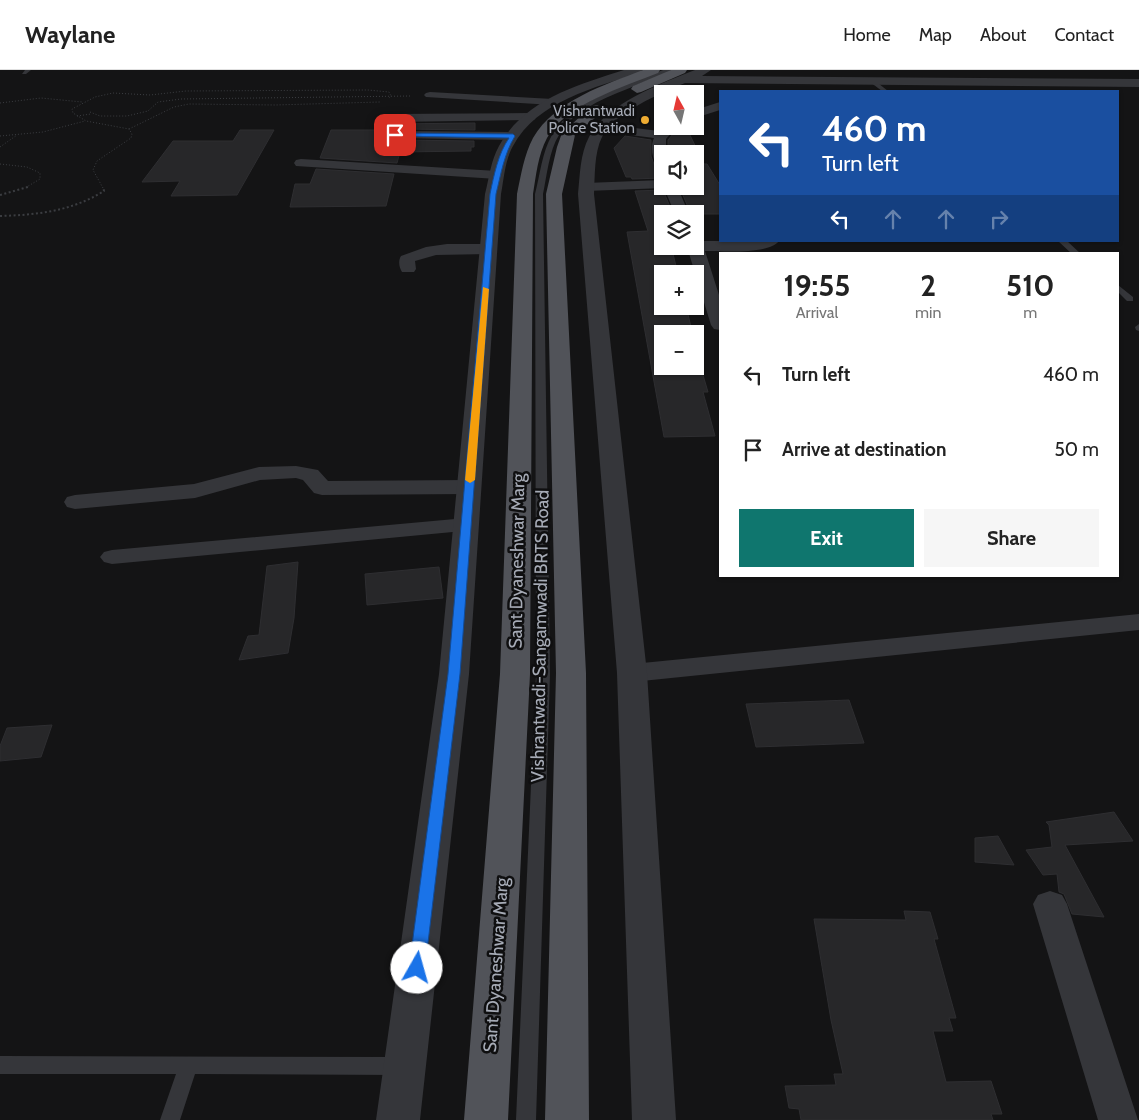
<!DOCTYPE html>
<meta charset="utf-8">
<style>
body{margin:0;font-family:Cabin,sans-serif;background:#f6f6f6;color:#222;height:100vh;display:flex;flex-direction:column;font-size:19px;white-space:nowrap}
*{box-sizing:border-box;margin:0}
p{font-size:16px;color:#767676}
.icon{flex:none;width:28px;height:28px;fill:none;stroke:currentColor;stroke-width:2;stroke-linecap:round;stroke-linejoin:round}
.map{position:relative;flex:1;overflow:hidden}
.side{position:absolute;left:719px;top:182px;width:400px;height:325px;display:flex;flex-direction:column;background:#fff;border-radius:0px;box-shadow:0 1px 4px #0004}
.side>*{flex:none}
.hud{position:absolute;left:719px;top:20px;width:400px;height:152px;border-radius:0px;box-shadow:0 1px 4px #0004;background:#1a4fa0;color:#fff;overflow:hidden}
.needle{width:32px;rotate:352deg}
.controls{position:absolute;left:654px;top:15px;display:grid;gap:10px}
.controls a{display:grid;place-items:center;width:50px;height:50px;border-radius:0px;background:#fff;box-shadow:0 1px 4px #0004;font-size:25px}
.pin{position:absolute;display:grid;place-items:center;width:42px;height:42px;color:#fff;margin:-21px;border-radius:10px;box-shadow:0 2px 8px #0006}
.me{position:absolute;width:55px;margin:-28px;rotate:7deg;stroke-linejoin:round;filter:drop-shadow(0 0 4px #0008)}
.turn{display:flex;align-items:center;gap:18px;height:105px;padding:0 20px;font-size:22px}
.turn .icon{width:65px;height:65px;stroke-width:2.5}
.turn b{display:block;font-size:35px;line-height:42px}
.lanes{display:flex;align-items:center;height:48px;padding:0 20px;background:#0003;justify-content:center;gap:25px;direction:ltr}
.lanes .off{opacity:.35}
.eta{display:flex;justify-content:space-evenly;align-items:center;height:85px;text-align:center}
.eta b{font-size:30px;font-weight:700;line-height:35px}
.cta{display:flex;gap:10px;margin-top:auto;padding:10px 20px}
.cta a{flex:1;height:58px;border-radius:0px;background:#0f766e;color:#fff;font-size:20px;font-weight:700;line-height:58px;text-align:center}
.cta a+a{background:#f6f6f6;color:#222}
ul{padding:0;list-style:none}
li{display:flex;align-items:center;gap:15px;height:75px;padding:0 20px}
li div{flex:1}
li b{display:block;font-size:19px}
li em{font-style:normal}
header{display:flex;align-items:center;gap:30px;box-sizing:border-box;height:70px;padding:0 25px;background:#fff;border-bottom:1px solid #e0e0e0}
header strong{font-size:24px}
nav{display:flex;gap:28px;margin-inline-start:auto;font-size:18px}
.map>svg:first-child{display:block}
.building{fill:#272729;stroke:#2e2e31}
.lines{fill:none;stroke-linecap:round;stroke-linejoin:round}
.path-far1{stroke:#3b3d41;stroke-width:1;stroke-dasharray:1 2;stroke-linecap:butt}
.path{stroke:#3b3d41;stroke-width:2;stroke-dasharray:2 2.5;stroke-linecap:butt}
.service{fill:#35363a;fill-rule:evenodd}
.minor{fill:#35363a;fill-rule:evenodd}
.tertiary{fill:#35363a;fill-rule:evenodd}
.primary{fill:#515359;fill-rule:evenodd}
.route{fill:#1a73e8;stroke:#114b97}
.slow{fill:#f59e0b}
.poi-dot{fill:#efac32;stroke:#0f0f10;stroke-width:2}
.labels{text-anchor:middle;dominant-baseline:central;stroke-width:5;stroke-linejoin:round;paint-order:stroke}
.far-poi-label{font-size:15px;fill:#a6abb6;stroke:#0f0f10;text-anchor:end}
.street-label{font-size:18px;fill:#a6abb6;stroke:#0f0f10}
</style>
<header>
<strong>Waylane</strong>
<nav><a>Home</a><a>Map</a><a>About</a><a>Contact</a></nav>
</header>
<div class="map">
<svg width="1139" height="1050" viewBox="0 0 1139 1050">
<rect width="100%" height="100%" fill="#141415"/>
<path class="building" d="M 385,50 L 392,54 L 475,53 L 475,60 L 403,59 L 399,60 L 395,64 L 399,70 L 474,71 L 474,77 L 471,77 L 471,81 L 400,82 L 397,93 L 320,88 L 331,60 L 381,60 Z
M 678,58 L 687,59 L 704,94 L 707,94 L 720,115 L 720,144 L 691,144 L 679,116 L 695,116 L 695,84 L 668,84 L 668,70 Z
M 240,60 L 274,60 L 237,125 L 171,126 L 180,111 L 142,112 L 173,71 L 233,71 Z
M 625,66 L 651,70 L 651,86 L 655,97 L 662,99 L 662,108 L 632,109 L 631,107 L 626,107 L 614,78 Z
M 316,99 L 394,104 L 386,136 L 290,137 L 295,114 L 310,114 Z
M 663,120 L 673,144 L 662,144 L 662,176 L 671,176 L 678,204 L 662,204 L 662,236 L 686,236 L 691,257 L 689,257 L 691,264 L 662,264 L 662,296 L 695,296 L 695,278 L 708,322 L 703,322 L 715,366 L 664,367 L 627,162 L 648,161 L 635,121 Z
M 298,492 L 294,548 L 288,583 L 239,590 L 248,566 L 259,565 L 267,496 Z
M 439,497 L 443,528 L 367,535 L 365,504 Z
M 849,630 L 864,673 L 756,677 L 746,634 Z
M 52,655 L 41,687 L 0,691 L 0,676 L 7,658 Z
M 1114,742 L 1133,771 L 1065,775 L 1104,847 L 1072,844 L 1064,824 L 1059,822 L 1057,804 L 1043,805 L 1026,780 L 1052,777 L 1049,755 L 1046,752 Z
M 998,766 L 1014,795 L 975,792 L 975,768 Z
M 904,841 L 930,842 L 938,869 L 934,869 L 956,948 L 949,948 L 953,961 L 933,961 L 946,1012 L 991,1011 L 1002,1044 L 991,1044 L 993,1050 L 801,1050 L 799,1039 L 789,1038 L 785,1016 L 836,1015 L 834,1004 L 843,1004 L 831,950 L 814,849 L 906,850 Z"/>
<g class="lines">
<path class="path-far1" d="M 0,33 L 41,28 L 82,32
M 90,42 L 100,46 L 127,46 L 148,41 L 158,32 L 181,29 L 410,26
M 77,46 L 91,44
M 129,59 L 174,37 L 189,34 L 275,35 L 380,32
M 0,66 L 43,62 L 85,51
M 0,77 L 17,65
M 0,94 L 27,97 L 40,103 L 40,109 L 25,118
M 103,118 L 93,100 L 97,91 L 131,68 L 132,64 L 129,59 L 86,51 L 73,43 L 72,39 L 95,27 L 113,23 L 150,25 L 186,21 L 368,20 L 389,22 L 391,26 L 388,29"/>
<path class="path" d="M 0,125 L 28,117
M 0,146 C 37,145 72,141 104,121 L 103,117"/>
<path class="service" d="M 25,0 L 31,0 L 26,4 L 22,4 Z
M 663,0 L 671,0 C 660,7 644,11 632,17 C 607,27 573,40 559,65 C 549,81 547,105 543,124 L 550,604 L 536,1050 L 516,1050 L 536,604 L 535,124 C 540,105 542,82 552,65 C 570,32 630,13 663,0 Z
M 870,10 L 874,10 L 888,21 L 882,21 L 870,12 Z
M 1058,171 L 1067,171 L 1081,184 L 1072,184 Z
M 1118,215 L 1133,227 L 1133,231 L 1127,231 L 1118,222 Z
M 1139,254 L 1139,261 L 1136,260 L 1135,257 Z
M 0,986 L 400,987 L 407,990 L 409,996 L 407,1002 L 400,1005 L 195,1004 L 180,1050 L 160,1050 L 176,1004 L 0,1004 Z"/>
<path class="minor" d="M 430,22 L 553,29 L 559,32 L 553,35 L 426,27 L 424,25 L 426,23 Z
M 720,32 L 720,40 L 695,48 L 695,40 Z
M 530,43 L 536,47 L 534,50 L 392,52 L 386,48 L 392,44 Z
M 603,54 L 659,61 L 664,56 L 677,56 L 666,69 L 666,84 L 662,84 L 662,97 L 657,96 C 652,87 650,77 654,68 L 599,61 L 597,58 Z
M 403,61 L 513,62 L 519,66 L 513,70 L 399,68 L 397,65 L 399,62 Z
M 301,89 L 497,101 L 504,105 L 497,109 L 296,96 L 294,93 L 296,90 Z
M 662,110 L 662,116 L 677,116 L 689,144 L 675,144 L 664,118 L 586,121 L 579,117 L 586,113 Z
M 695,171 L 779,171 C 768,185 722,181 705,181 L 720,228 L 720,260 L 714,259 L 711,255 L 687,177 L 695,176 Z
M 447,174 L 489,174 L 495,176 L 497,179 L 495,182 L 489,184 L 436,185 L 415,191 L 416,199 L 414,202 L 402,202 C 399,197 398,191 401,186 L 426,177 Z
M 296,396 L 318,400 L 328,411 L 469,410 L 477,412 L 480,417 L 477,422 L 469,424 L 322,425 L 314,423 L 303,410 L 296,408 L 260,410 L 195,428 L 75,439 L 67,437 L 64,432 L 67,427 L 75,425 L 194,414 L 259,397 Z
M 466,448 L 474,450 L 478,455 L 474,460 L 112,494 L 104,492 L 100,487 L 104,482 L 112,480 Z
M 1139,544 L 1139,560 L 632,612 L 622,609 L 618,603 L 622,597 L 632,594 Z
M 1050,821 L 1062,825 L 1067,834 L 1138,1050 L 1098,1050 L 1033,834 L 1038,825 Z"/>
<path class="tertiary" d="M 624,0 L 642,0 L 640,3 C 596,17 537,31 513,76 C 505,90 504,108 501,124 L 469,604 L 420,1050 L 376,1050 L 439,604 L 485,124 C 489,108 491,90 499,76 C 524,30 577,15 624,0 Z
M 695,0 L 711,0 L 702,6 L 1139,9 L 1139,17 L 685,13 C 661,23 615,42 602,67 C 594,83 595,106 594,124 L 647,603 L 676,1050 L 632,1050 L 617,603 L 578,124 C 580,105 580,84 589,67 C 605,34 662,13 695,0 Z"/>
<path class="primary" d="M 643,0 L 660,0 L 658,3 C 625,16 565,35 547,68 C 538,85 536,105 533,124 L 530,604 L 508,1050 L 464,1050 L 500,604 L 517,124 C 521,105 524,85 533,68 C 555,30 605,15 643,0 Z
M 671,0 L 687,0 L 685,3 L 641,22 L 637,23 L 631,19 L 633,16 Z
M 597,35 L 604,39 L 602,42 L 575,65 L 562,124 L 586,603 L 589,1050 L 545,1050 L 556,603 L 546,124 L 557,77 L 562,63 L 592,36 Z"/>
</g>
<path class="route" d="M 395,63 L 513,64 L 515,66 C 504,84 501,104 496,124 L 460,604 L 425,898 L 423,903 L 417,905 L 411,903 L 409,898 L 448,604 L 490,124 C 494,105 498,84 509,68 L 393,66 Z"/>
<path class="slow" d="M 483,217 L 489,219 L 475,410 L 470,413 L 465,410 Z"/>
<circle class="poi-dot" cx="645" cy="50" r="5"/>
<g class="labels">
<g class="far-poi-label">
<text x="635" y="41">Vishrantwadi<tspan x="635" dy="17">Police Station</tspan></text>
</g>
<g class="street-label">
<text transform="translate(517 491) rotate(-89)">Sant Dyaneshwar Marg</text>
<text transform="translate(540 566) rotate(-89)">Vishrantwadi-Sangamwadi BRTS Road</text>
<text transform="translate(496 895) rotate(-86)">Sant Dyaneshwar Marg</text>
</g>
</g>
</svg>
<div class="controls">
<a><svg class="needle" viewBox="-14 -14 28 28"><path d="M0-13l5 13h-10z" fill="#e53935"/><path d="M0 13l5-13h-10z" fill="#767676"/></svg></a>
<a><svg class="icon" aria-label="sound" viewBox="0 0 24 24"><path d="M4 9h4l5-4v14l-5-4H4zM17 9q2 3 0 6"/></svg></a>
<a><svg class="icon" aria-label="layers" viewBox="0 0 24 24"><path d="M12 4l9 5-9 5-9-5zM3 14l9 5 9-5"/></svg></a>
<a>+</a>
<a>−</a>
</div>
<div class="pin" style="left:395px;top:65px;background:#d93025"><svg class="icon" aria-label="arrive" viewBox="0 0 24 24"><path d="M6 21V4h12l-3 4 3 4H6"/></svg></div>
<svg class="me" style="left:417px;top:898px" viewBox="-20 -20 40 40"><circle r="19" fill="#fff"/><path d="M0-13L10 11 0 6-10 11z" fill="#1a73e8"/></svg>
<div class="hud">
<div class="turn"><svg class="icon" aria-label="left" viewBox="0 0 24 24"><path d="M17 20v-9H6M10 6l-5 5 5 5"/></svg><div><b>460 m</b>Turn left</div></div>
<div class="lanes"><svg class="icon" aria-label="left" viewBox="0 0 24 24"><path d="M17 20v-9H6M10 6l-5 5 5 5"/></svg><svg class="icon off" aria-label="ahead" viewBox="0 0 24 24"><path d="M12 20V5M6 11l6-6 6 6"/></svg><svg class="icon off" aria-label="ahead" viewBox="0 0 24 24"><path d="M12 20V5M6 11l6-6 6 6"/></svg><svg class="icon off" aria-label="right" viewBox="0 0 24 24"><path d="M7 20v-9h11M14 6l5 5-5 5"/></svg></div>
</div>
<section class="side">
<div class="eta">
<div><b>19:55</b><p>Arrival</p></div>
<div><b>2</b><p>min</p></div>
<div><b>510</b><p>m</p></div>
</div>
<ul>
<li><svg class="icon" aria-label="left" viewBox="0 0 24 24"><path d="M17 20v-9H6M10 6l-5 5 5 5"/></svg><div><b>Turn left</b></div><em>460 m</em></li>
<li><svg class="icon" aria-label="arrive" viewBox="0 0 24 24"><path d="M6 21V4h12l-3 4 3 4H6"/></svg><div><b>Arrive at destination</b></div><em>50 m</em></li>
</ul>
<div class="cta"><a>Exit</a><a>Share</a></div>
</section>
</div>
